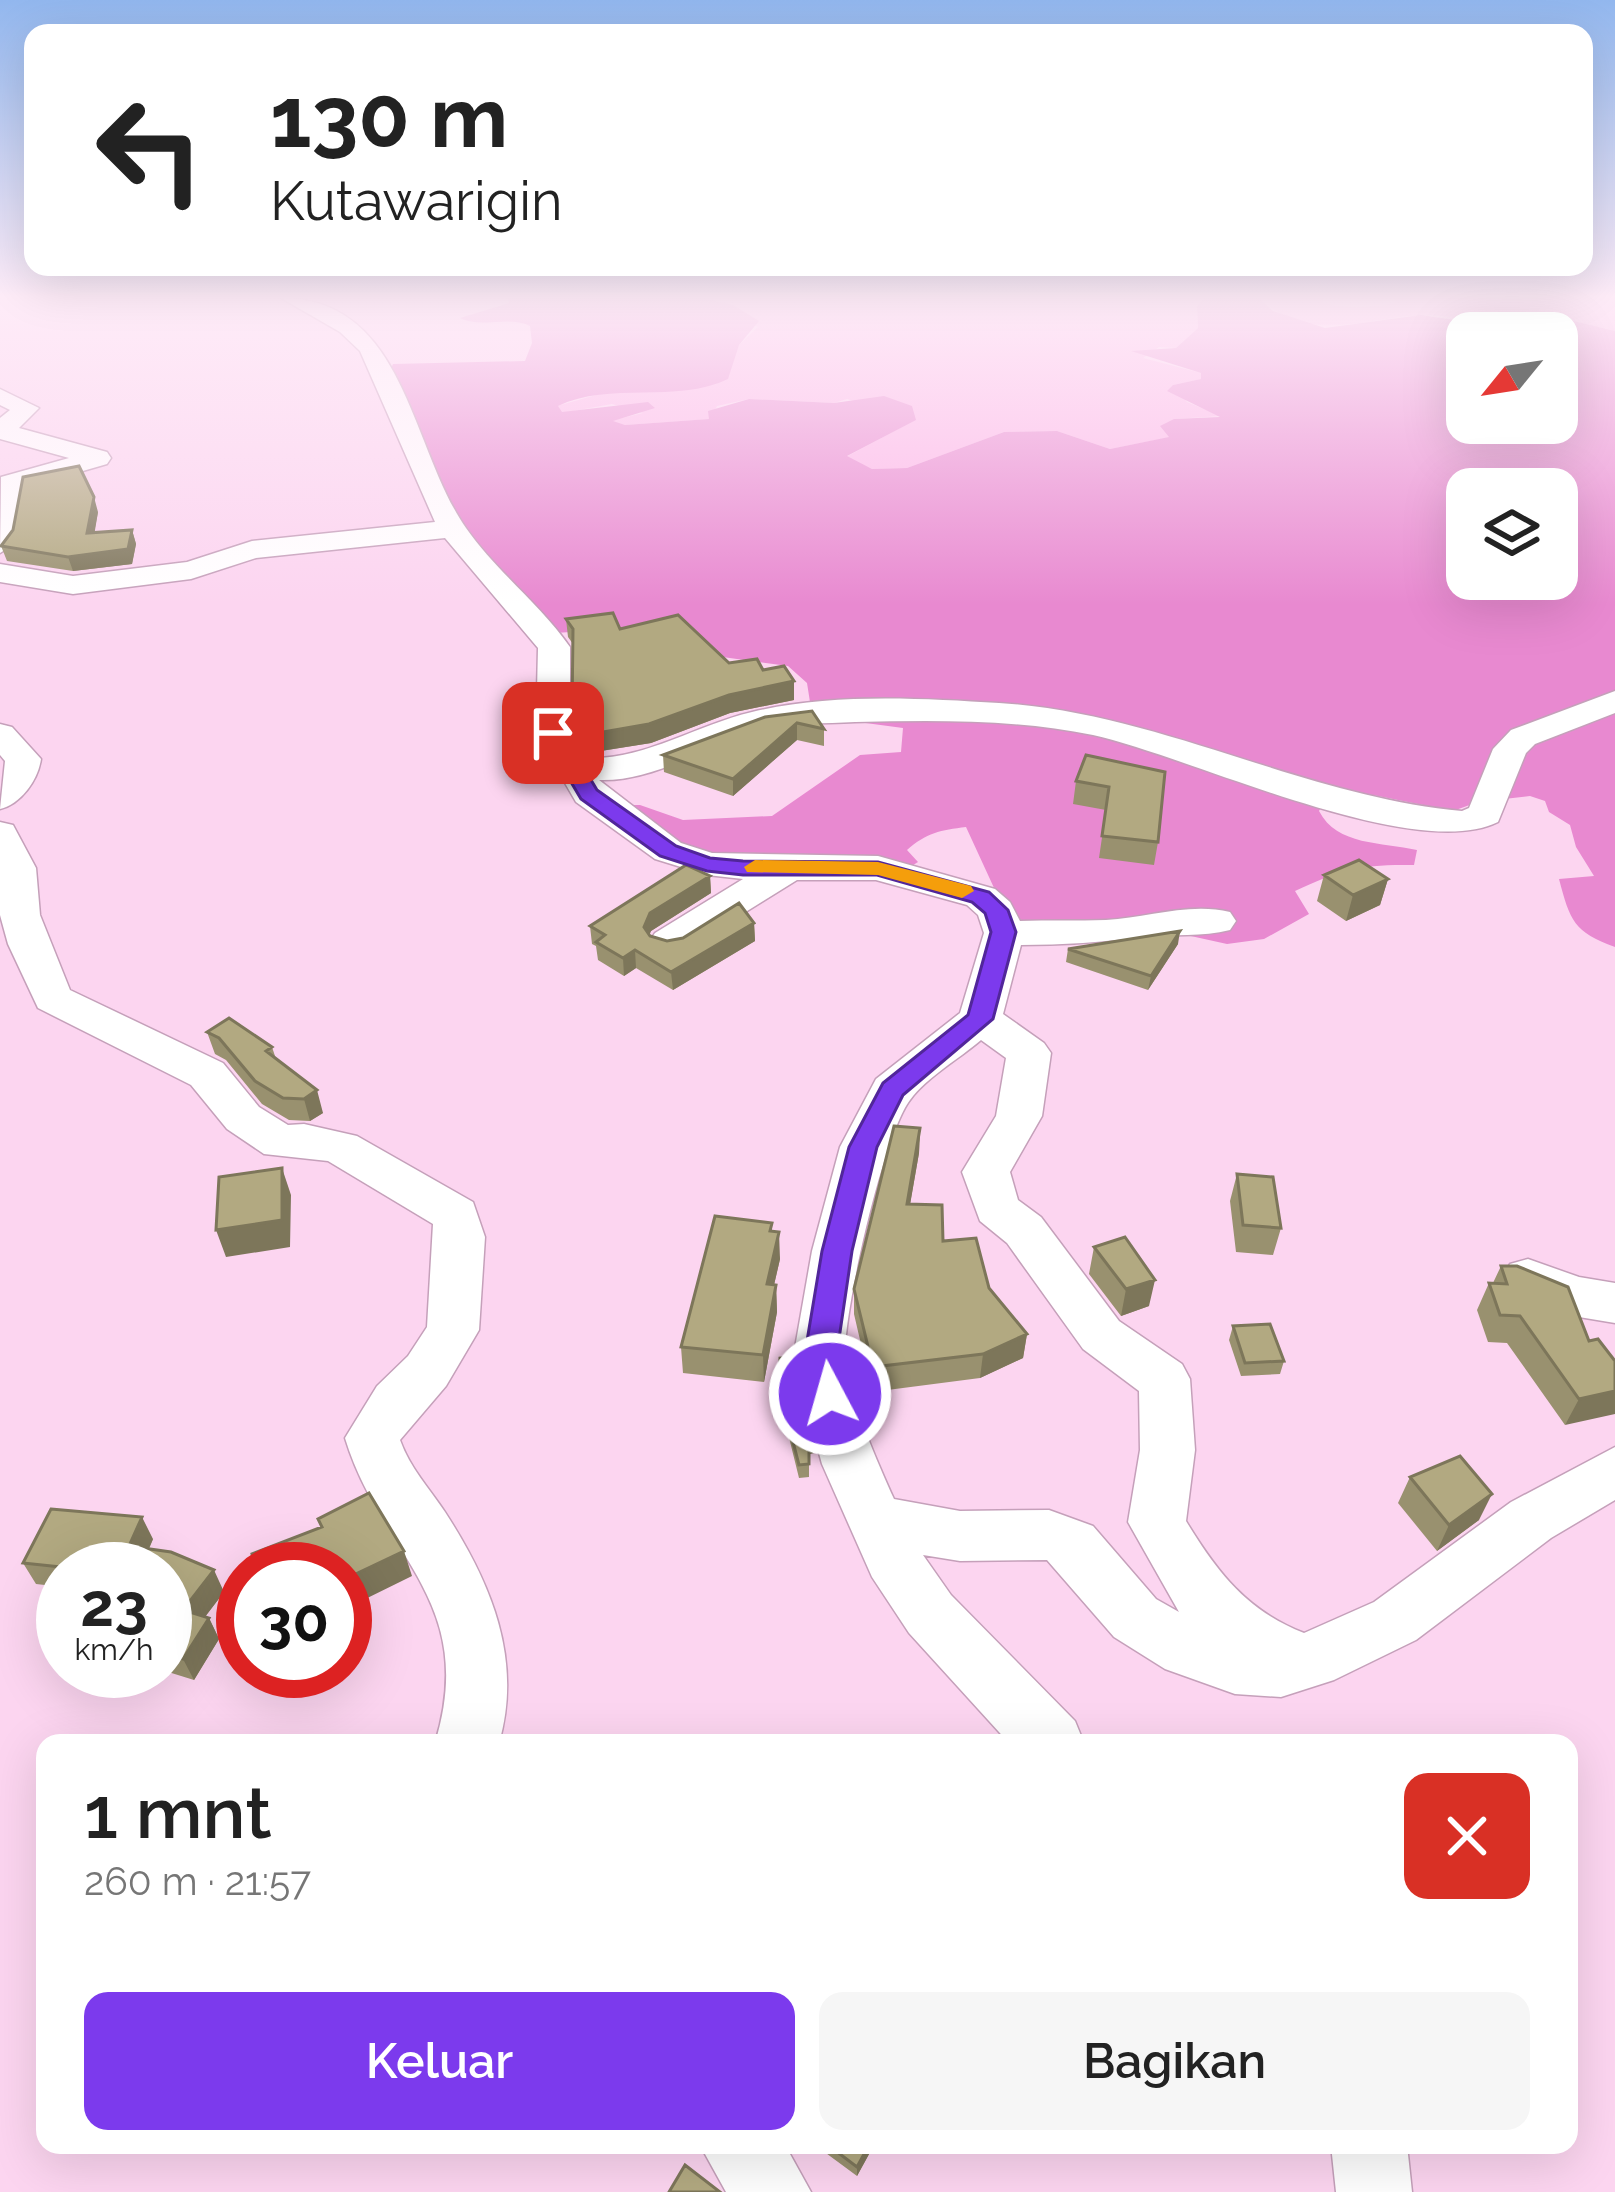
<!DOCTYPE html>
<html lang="id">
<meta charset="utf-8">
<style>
body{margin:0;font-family:Raleway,sans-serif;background:#f6f6f6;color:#222;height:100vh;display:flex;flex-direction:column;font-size:45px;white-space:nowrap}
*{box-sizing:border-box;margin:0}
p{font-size:39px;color:#767676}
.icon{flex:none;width:66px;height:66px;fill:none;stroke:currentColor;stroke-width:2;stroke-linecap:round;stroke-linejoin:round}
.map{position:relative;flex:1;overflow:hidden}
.details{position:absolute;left:36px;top:1734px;width:1542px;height:420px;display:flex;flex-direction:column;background:#fff;border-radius:24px;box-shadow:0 12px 48px #0002}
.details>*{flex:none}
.top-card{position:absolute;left:24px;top:24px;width:1569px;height:252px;border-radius:24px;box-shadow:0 12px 48px #0002;background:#fff;color:#222;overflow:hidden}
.needle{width:78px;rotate:240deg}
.fabs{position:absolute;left:1446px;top:312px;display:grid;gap:24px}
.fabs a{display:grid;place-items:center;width:132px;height:132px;border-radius:24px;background:#fff;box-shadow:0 12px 48px #0002;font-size:60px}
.speed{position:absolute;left:36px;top:1542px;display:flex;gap:24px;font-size:60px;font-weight:700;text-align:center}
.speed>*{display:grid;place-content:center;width:156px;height:156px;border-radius:50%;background:#fff;box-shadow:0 12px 48px #0002;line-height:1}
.speed small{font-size:30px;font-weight:400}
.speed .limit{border:18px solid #d22;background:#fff;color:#111}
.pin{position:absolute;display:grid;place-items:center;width:102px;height:102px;color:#fff;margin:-51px;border-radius:24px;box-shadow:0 6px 18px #0006}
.me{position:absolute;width:132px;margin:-66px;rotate:354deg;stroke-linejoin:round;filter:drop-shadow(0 0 9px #0008)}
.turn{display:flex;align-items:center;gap:42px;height:252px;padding:0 48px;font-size:54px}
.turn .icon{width:156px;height:156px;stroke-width:2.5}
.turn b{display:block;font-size:84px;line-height:102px}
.round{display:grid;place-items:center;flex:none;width:126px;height:126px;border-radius:24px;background:#f6f6f6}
.headline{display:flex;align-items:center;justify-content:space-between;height:204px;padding:0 48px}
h1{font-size:72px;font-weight:600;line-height:90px}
.primary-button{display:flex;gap:24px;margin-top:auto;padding:24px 48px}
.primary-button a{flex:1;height:138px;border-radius:24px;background:#7c3aed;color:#fff;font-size:48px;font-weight:600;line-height:138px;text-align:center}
.primary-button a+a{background:#f6f6f6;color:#222}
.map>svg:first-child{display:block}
.green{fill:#fcb7e8}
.forest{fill:#e889d0;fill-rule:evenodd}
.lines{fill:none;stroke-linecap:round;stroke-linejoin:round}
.minor-casing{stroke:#c5a0ba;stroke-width:3}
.minor{fill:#fff;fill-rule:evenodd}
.wall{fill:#99916f}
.shaded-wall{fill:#7d765a}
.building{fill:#b2a981;stroke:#7d765a;stroke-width:3}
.route{fill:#7c3aed;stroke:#51269a;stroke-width:3}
.slow{fill:#f59e0b}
</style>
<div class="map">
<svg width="1615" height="2192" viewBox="0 0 1615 2192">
<rect width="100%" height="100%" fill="#fcd5f0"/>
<path class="green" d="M 703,298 L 1204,298 L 1197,306 L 1198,328 L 1176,348 L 1159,347 L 1143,358 L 1201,373 L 1202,379 L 1173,385 L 1187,402 L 1221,416 L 1174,419 L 1171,437 L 1110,449 L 1057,431 L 1004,432 L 907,468 L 872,469 L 846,457 L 915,420 L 847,399 L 834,403 L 749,399 L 717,406 L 710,419 L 625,425 L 610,421 L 643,413 L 612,404 L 562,413 L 557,406 L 603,393 L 717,384 L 739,345 L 758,327 Z
M 1259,298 L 1323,298 L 1323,303 C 1348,309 1371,308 1395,303 L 1394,298 L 1615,298 L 1615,331 C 1585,321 1553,328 1522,329 C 1488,330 1454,313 1420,315 C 1360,319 1309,344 1259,298 Z"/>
<path class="forest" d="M 508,298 L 703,298 L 733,305 L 759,321 L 739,345 L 728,379 C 676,404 610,381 558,406 L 562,412 L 648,402 L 655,408 L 613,421 L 625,425 L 709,419 L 708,411 L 749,399 L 834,403 L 884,396 L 912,406 L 916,420 L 847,456 L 872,469 L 907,468 L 1004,432 L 1057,431 L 1110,449 L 1169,437 L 1160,426 L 1174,419 L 1220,417 L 1167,391 L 1173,385 L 1201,379 L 1201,373 L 1131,351 L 1176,348 L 1198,328 L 1197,306 L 1204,298 L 1259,298 L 1273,311 L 1325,328 L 1421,315 L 1521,330 L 1548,319 L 1565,319 L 1615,331 L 1615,947 C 1574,932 1570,921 1559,879 L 1594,876 L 1576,847 L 1570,825 L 1549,812 L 1545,801 L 1530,796 L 1478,802 L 1453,811 L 1373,795 L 1327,795 L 1319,811 C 1337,846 1382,842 1417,850 L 1414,865 C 1363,864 1341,869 1295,891 L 1309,914 L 1264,939 L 1227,944 L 1159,929 L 1012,927 L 966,827 C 941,830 926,833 907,850 L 918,862 L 910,867 L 715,859 L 672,841 L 626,805 L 640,805 L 683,820 L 772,816 L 860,755 L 901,752 L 903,728 L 828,718 L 810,702 L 807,683 L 788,666 L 701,654 L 634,628 L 555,633 L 479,549 L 456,514 L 388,375 L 393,364 L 525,361 L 532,343 L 530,326 C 508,315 482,329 460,318 L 509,303 ZM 1467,333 L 1557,333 L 1557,423 L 1467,423 ZM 1467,489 L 1557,489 L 1557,579 L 1467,579 Z"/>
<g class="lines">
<g class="minor-casing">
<path id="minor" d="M 281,298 C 406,298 410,448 466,528 C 496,571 540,604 570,647 L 570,733 L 585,758 C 643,761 696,725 752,712 C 829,693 919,698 999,703 C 1160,713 1302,796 1462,811 L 1469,808 L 1493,749 L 1511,730 L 1615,691 L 1615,713 L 1535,744 L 1526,753 L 1498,822 C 1414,864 1189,756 1093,735 C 1015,719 934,720 855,722 C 825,724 793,722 764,730 C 710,744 655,782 599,780 L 681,843 L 712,853 L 878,856 L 995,889 L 1010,902 L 1020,921 C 1048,920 1078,921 1106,920 C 1147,918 1189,902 1230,912 L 1236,921 L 1230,930 C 1202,937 1173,934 1144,937 C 1103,942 1063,945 1021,945 L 1003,1014 L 1044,1043 L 1051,1053 L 1042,1116 L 1010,1172 L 1018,1200 L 1041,1217 L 1119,1321 L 1182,1364 L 1190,1379 L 1195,1450 L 1186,1521 C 1217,1572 1247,1611 1304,1633 L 1374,1602 L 1511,1502 L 1615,1447 L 1615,1500 L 1551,1538 L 1416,1640 L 1334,1680 L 1281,1697 L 1235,1694 L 1165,1669 L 1114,1637 L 1047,1560 L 960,1561 L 923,1555 L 951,1595 L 1075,1721 L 1084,1743 L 1009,1743 L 909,1633 L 872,1577 L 822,1464 L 793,1359 L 812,1251 L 840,1147 L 876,1079 L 960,1013 L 984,933 L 978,915 L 967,905 L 876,880 L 797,880 L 683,951 L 669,954 L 655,951 L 649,942 L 655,933 L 743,879 L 707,875 L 655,859 L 576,802 L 536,733 L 538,648 L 445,538 L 256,558 L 191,579 L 73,594 L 0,582 L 0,564 L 73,576 L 187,562 L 252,541 L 435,522 L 360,351 L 340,332 ZM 981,1040 L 1006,1058 L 996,1116 L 962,1172 L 980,1221 L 1007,1243 L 1083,1349 L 1139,1391 L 1140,1450 L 1128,1522 L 1179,1612 L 1156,1599 L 1093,1526 L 1049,1510 L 960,1511 L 894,1499 C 879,1466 848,1395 845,1359 C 842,1316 884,1133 910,1100 C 927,1077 959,1059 981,1040 Z
M 0,389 L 39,408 L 19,428 L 107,452 L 111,458 L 107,464 L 24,488 L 14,544 L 0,553 L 1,477 L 69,458 L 0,439 L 0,418 L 10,410 L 0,405 Z
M 0,724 L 12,727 L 41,759 C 38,780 21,804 0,809 L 5,761 L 0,755 Z
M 0,822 L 13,825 L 36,868 L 40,915 L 70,990 L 223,1063 L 259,1107 L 288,1125 L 304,1124 L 357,1136 L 473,1202 L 485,1237 L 479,1330 L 446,1386 L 400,1440 C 410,1468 429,1488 445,1512 C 491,1583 523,1659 499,1743 L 435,1743 C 479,1600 381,1556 345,1438 L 377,1386 L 408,1356 L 427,1327 L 433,1224 L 328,1161 L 264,1154 L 227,1129 L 191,1085 L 38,1008 L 8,944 L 0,915 Z
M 1528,1259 L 1579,1277 L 1615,1283 L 1615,1323 L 1573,1316 L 1510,1292 L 1503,1278 L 1510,1264 Z
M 700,2145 L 785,2145 L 811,2192 L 726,2192 Z
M 1331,2145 L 1407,2145 L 1412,2192 L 1336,2192 Z"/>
</g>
<use href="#minor" class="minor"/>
</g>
<path class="wall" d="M 98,512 L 94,533 L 132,530 L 136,544 L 132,564 L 73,571 L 7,561 L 1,546 Z
M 566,619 L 620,629 L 729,663 L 763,670 L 794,700 L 730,713 L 651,743 L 588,753 L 574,732 L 572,713 L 573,644 L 568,637 Z
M 812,711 L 824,729 L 824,746 L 797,740 L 733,796 L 664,772 L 663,755 Z
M 1086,755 L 1158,842 L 1154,865 L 1099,858 L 1106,810 L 1073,804 L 1076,781 Z
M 1324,875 L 1388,879 L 1380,905 L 1346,921 L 1317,901 Z
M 710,876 L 711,893 L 651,931 L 649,935 L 667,941 L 754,923 L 755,941 L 673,990 L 636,968 L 624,976 L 598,960 L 596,946 L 592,944 L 590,926 Z
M 1178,944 L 1148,990 L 1066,962 L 1068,949 Z
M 207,1032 L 272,1047 L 276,1059 L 323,1113 L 310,1121 L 289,1120 L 262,1104 L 226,1060 L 215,1054 Z
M 920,1128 L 919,1153 L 910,1204 L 989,1288 L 1027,1334 L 1023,1358 L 980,1378 L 872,1392 L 854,1314 L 854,1289 Z
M 1237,1174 L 1281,1228 L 1273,1255 L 1236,1252 L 1230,1201 Z
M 772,1223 L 772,1231 L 780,1259 L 774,1285 L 776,1285 L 777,1312 L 764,1382 L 683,1373 L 681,1347 Z
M 1094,1247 L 1149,1306 L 1121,1316 L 1089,1274 Z
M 1501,1266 L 1589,1341 L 1615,1361 L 1565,1425 L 1507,1343 L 1488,1342 L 1477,1310 L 1489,1283 L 1493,1283 Z
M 1233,1326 L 1284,1361 L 1280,1374 L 1241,1376 L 1229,1340 Z
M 780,1358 L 814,1439 L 814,1453 L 809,1454 L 809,1477 L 799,1478 L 780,1401 Z
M 1410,1477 L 1479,1520 L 1437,1551 L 1398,1503 Z
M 153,1539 L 149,1549 L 224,1592 L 205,1617 L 209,1618 L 219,1639 L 194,1680 L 165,1671 L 165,1569 L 63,1569 L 63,1587 L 36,1584 L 23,1563 Z
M 815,2145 L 874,2145 L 857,2176 Z"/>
<path class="shaded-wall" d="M 94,497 L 98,512 L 92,548 L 87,533 Z
M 132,530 L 136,544 L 132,564 L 73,571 L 68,557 Z
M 794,681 L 794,700 L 730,713 L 651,743 L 588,753 L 586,735 L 729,695 Z
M 797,723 L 797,740 L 733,796 L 733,779 Z
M 710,876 L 711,893 L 651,931 L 645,944 L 644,927 L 650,913 Z
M 1388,879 L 1380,905 L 1346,921 L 1353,895 Z
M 754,923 L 755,941 L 673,990 L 671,972 Z
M 1180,931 L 1178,944 L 1148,990 L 1151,976 Z
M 635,950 L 636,968 L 624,976 L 623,958 Z
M 317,1090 L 323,1113 L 310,1121 L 304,1099 Z
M 920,1128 L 919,1153 L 906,1228 L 907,1204 Z
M 282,1168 L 291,1195 L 290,1247 L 226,1257 L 216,1230 Z
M 779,1232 L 780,1259 L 768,1311 L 767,1284 Z
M 1155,1280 L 1149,1306 L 1121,1316 L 1126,1289 Z
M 776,1285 L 777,1312 L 764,1382 L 763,1355 Z
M 1027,1334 L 1023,1358 L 980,1378 L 983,1354 Z
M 1615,1391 L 1615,1414 L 1565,1425 L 1579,1399 Z
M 814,1439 L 814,1453 L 809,1454 L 809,1440 Z
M 1492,1494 L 1479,1520 L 1437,1551 L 1449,1525 Z
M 142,1517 L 153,1539 L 140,1568 L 129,1546 Z
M 404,1551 L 412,1576 L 345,1609 L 345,1579 Z
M 214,1570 L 224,1592 L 194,1631 L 183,1610 Z
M 209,1618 L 219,1639 L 194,1680 L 183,1659 Z
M 869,2145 L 874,2145 L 857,2176 L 857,2167 Z"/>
<path class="building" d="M 79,466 L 94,497 L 87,533 L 132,530 L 128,549 L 68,557 L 1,546 L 13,530 L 23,477 Z
M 613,613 L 620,629 L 678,615 L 729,663 L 757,659 L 763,670 L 784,666 L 794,681 L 729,695 L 649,724 L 586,735 L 572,713 L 573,629 L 566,619 Z
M 812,711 L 824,729 L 797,723 L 733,779 L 663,755 L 765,717 Z
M 1086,755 L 1165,772 L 1158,842 L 1102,836 L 1109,787 L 1076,781 Z
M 1359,860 L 1388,879 L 1353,895 L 1324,875 Z
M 686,865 L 710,876 L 650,913 L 644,927 L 650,936 L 667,941 L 683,938 L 739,903 L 754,923 L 671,972 L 635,950 L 623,958 L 596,942 L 605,935 L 590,926 Z
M 1180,931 L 1151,976 L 1068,949 Z
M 229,1018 L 272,1047 L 266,1051 L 317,1090 L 304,1099 L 283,1098 L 255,1081 L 219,1038 L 207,1032 Z
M 894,1126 L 920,1128 L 907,1204 L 942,1205 L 943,1241 L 976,1238 L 989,1288 L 1027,1334 L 983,1354 L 873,1367 L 854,1289 Z
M 282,1168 L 282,1220 L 216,1230 L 219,1177 Z
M 1237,1174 L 1273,1177 L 1281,1228 L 1243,1225 Z
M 715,1216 L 772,1223 L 770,1231 L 779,1232 L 767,1284 L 776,1285 L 763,1355 L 681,1347 Z
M 1125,1237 L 1155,1280 L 1126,1289 L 1094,1247 Z
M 1501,1266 L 1517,1266 L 1568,1287 L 1589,1341 L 1598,1339 L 1615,1361 L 1615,1391 L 1579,1399 L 1520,1316 L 1500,1315 L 1489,1283 L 1507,1284 Z
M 1270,1324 L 1284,1361 L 1245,1363 L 1233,1326 Z
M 791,1357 L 814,1439 L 809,1440 L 809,1464 L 799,1465 L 779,1388 L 780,1358 Z
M 1460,1456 L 1492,1494 L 1449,1525 L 1410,1477 Z
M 369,1493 L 404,1551 L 345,1579 L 345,1569 L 256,1569 L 252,1554 L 322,1527 L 318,1519 Z
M 51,1509 L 142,1517 L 129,1546 L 171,1552 L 214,1570 L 183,1610 L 209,1618 L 183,1659 L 165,1654 L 165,1569 L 80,1569 L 23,1563 Z
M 828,2145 L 869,2145 L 857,2167 Z
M 685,2165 L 720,2192 L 669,2192 Z"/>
<linearGradient id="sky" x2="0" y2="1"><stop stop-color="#92b7ee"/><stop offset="0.49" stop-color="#feecf8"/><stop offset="1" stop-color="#feecf8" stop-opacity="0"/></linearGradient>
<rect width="1615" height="605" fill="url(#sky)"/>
<path class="route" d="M 553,726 L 560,728 L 597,790 L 676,846 L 710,858 L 743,861 L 878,862 L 989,892 L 1008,910 L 1016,932 L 993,1019 L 903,1095 L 877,1147 L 852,1251 L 836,1359 L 846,1394 L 841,1403 L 830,1407 L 818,1403 L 804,1359 L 822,1251 L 849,1147 L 883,1083 L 968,1015 L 991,932 L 985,913 L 972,902 L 877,875 L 743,875 L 707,871 L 660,856 L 581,799 L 542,733 Z"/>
<path class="slow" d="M 755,860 L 878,862 L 971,886 L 974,891 L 962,898 L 878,875 L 747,872 L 744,867 Z"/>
</svg>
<div class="fabs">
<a><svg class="needle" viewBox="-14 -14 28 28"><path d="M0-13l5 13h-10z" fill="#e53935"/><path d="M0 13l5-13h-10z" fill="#767676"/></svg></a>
<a><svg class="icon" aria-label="layers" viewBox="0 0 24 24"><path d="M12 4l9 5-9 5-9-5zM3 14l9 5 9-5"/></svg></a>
</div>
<div class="speed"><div>23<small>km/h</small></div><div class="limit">30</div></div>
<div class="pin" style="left:553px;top:733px;background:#d93025"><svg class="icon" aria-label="arrive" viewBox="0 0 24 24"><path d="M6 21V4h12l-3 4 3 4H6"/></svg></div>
<svg class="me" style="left:830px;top:1394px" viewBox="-20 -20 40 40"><circle r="17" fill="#7c3aed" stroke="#fff" stroke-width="3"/><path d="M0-11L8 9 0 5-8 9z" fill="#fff"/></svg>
<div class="top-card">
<div class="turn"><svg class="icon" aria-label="left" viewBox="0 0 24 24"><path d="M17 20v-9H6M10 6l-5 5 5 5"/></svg><div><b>130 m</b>Kutawarigin</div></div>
</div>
<section class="details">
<div class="headline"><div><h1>1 mnt</h1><p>260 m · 21:57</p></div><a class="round" style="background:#d93025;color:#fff"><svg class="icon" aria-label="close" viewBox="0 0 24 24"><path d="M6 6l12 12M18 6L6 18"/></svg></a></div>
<div class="primary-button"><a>Keluar</a><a>Bagikan</a></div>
</section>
</div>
